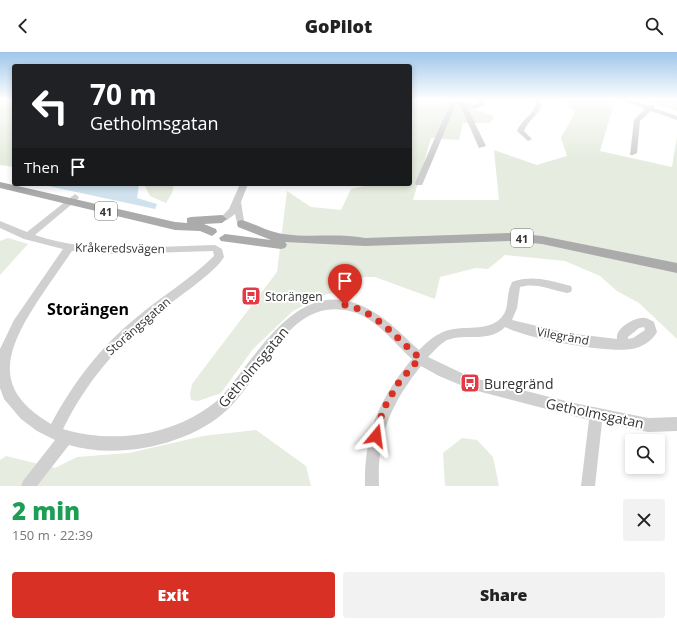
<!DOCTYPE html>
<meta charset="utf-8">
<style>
body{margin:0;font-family:"Open Sans",sans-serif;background:#f2f2f2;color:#222;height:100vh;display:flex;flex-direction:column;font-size:15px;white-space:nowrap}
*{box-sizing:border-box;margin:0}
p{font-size:13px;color:#767676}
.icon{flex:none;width:22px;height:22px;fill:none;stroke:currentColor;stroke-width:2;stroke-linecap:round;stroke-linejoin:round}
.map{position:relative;height:434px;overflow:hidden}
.drawer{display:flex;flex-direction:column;background:#fff;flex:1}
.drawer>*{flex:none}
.guide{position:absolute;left:12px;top:12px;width:400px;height:122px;border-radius:4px;box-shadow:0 2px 6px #0003;background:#202124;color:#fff;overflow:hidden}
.controls{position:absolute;left:625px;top:382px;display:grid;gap:8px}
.controls a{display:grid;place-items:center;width:40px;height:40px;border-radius:4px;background:#fff;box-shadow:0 2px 6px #0003;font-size:20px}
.pin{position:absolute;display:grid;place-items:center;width:34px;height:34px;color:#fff;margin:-41px -17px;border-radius:50% 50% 50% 0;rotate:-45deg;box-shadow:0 0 4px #0007}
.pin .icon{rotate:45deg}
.me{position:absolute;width:44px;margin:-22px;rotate:16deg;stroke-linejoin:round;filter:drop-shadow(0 0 3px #0008)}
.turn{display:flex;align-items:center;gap:14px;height:84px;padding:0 12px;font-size:18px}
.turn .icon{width:52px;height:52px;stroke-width:2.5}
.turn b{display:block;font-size:28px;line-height:34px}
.then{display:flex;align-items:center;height:38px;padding:0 12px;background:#0003;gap:8px;font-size:15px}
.round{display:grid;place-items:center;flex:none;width:42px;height:42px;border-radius:4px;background:#f2f2f2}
.head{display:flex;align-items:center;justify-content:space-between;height:68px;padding:0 12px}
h1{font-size:24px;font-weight:800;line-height:30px;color:#1e9e55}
.button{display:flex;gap:8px;margin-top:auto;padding:8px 12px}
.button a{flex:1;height:46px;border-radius:4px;background:#d93025;color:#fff;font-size:16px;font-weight:800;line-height:46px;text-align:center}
.button a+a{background:#f2f2f2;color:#222}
header{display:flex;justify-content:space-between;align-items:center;height:52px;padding:0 12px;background:#fff;font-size:18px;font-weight:800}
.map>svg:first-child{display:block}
.green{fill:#e6ecdf}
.water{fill:#cfe2ee}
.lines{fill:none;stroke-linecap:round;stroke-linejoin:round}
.minor{fill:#d0d0d0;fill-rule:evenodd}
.major{fill:#ababab;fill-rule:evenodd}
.route{stroke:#d93025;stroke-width:7;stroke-dasharray:0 12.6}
.labels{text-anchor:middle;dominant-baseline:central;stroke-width:4;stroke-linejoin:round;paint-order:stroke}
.shield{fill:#fff;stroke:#707070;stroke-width:1}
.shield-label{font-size:11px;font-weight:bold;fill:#333}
.street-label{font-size:12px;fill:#333;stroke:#fff}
.poi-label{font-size:12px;fill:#333;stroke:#fff;text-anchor:start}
.near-street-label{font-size:14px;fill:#333;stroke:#fff}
.near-poi-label{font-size:14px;fill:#333;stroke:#fff;text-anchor:start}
.district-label{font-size:16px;font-weight:bold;fill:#000;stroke:#fff}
</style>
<header><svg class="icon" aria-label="back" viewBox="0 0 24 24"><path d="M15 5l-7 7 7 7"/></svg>GoPilot<svg class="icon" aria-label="search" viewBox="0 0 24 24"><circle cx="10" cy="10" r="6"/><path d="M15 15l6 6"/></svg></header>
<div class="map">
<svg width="677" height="434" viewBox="0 0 677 434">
<rect width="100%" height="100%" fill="#fff"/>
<path class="green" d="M 0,48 L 14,48 L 14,115 L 0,113 Z
M 410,48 L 450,49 L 494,64 L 490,71 L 463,71 L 459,88 L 431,86 L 413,148 L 499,148 L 494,98 L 537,113 L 567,104 L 561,86 L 575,60 L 561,48 L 615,48 L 600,99 L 672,115 L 677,84 L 677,287 L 639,251 L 617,239 L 600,224 L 565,209 L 505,203 L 488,217 L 476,216 L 440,225 L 435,247 L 375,225 L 343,225 L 333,241 L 324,243 L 293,259 L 253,297 L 221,341 L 198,349 L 191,348 L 190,342 L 192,332 L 277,220 L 287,139 L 311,155 L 341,158 L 351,137 L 373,132 L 410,132 L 410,74 L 414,67 L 410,66 Z
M 641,48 L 677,48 L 677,59 L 675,58 Z
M 144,132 L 174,132 L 172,141 L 166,151 L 150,144 Z
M 8,186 L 28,192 L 0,223 L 0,189 Z
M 256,378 L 306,414 L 311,434 L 0,434 L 0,408 L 6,404 L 55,416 L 77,405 L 129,401 L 203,384 Z
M 462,386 L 477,388 L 493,405 L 499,434 L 445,434 L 443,401 Z"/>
<path class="water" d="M 39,132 L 139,132 L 137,146 L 157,152 L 155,157 Z"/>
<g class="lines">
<path class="minor" d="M 456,48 L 475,53 L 479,51 L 476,48 L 482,48 L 486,52 L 476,57 L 467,55 L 486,94 L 479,96 L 460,53 L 456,52 L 423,131 L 422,133 L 416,133 L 415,131 L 450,52 Z
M 533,48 L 539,48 L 542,52 C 539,63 528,68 524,79 L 532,87 L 528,89 L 517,79 C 521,68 533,63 536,52 Z
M 623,48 L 631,48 L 649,54 L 654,53 L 654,56 L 677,64 L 677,68 L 651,59 L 640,69 L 637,101 L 633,103 L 630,103 L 634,68 L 645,57 Z
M 240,132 L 248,132 L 241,150 L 244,169 L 240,172 L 237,171 L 235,162 L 227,168 L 221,168 L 220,166 L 229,157 Z
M 75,142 L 79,145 L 78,147 L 35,183 C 92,203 156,194 215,193 L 222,197 L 224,205 C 215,221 175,247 159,260 C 117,294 87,329 63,377 C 115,393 179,383 220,346 C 259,303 300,216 372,259 C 390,269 404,285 419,298 C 428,289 437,281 449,278 C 467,273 492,281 504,262 C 509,254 506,242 512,230 C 532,223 547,228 567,233 L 571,234 L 572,237 L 571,240 L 567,241 C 553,238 534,230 520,235 L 517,256 L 512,268 L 516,269 L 567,281 L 617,287 C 615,277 633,266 642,266 C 646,265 650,268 654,270 L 657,280 C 653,288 641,296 632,297 C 607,301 529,287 505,275 C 490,291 466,281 447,288 C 440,292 434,299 428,305 L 470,325 L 574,351 L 648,366 L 677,365 L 677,379 L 648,380 L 602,370 L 595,434 L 581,434 L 589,368 L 470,337 L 439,324 L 421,314 C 390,353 377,384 379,434 L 365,434 C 364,382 379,347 412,307 C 394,291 377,267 353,260 C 290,241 264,323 228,357 C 191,393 118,408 69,393 L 37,434 L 21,434 L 23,429 L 55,388 L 37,379 L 21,367 L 4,347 L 0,336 L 0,297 L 14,268 L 63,197 L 24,187 L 0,176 L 0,169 L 27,180 ZM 72,199 L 116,202 L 213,199 L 214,204 C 191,227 162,244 137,265 C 100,295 74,330 51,372 C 0,342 1,310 29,263 C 42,241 58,220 72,199 ZM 644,275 L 645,278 L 633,286 L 628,287 L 628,285 L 639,276 Z"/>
<path class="major" d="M 0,130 L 175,170 L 187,171 L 187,166 L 191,165 L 222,163 L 227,167 L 222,171 L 204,172 L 216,177 L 217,180 L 212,184 L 200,179 L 175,178 L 0,136 Z
M 242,168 C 256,172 268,180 283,182 C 310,186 338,181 365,186 L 513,181 L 542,184 L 677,211 L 677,221 L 542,192 L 513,189 L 365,194 L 285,190 L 287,193 L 285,196 L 281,197 L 221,189 L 219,186 L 225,182 L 271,188 L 238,175 L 237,172 L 238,169 Z"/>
</g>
<linearGradient id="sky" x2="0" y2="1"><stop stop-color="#9ec6ea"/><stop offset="0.44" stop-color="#fff"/><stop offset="1" stop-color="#fff" stop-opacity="0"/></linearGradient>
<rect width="677" height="108" fill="url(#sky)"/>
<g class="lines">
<path class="route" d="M 345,253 C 377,259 396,287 420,306 L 399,330 L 383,358 L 376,384"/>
</g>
<defs>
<g id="bus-square" transform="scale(1)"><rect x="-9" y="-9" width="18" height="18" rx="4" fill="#e63946" stroke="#fff"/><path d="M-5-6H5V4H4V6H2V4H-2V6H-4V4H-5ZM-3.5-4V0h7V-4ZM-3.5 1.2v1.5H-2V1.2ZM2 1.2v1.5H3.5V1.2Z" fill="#fff"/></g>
</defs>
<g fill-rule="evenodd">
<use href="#bus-square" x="251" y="244"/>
<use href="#bus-square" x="470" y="331"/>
</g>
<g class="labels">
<g class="shield">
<rect x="95" y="150" width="22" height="18" rx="3"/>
<rect x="511" y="177" width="22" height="18" rx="3"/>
</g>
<g class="shield-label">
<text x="106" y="159">41</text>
<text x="522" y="186">41</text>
</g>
<g class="street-label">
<text transform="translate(120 196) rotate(1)">Kråkeredsvägen</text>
<text transform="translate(138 274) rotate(-41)">Storängsgatan</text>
<text transform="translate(563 284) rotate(10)">Vilegränd</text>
</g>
<g class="poi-label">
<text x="265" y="244">Storängen</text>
</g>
<g class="near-street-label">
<text transform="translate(253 315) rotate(-50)">Getholmsgatan</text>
<text transform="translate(595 361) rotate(12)">Getholmsgatan</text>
</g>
<g class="near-poi-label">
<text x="484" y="331">Buregränd</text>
</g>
<g class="district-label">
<text x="88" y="257">Storängen</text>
</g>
</g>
</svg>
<div class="controls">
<a><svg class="icon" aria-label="search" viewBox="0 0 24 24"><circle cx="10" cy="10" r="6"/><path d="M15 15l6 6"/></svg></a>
</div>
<div class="pin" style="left:345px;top:253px;background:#d93025"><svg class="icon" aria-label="arrive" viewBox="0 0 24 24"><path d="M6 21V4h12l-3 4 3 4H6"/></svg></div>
<svg class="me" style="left:376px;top:384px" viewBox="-20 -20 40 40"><path d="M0-17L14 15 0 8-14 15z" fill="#d93025" stroke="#fff" stroke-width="4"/></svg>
<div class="guide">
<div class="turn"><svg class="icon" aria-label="left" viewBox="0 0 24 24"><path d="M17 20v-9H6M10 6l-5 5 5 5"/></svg><div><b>70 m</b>Getholmsgatan</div></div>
<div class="then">Then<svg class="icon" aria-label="arrive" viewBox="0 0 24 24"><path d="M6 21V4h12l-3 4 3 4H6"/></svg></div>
</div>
</div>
<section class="drawer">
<div class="head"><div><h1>2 min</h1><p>150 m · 22:39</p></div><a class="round"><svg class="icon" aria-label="close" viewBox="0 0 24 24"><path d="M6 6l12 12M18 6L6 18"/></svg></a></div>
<div class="button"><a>Exit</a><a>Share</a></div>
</section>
